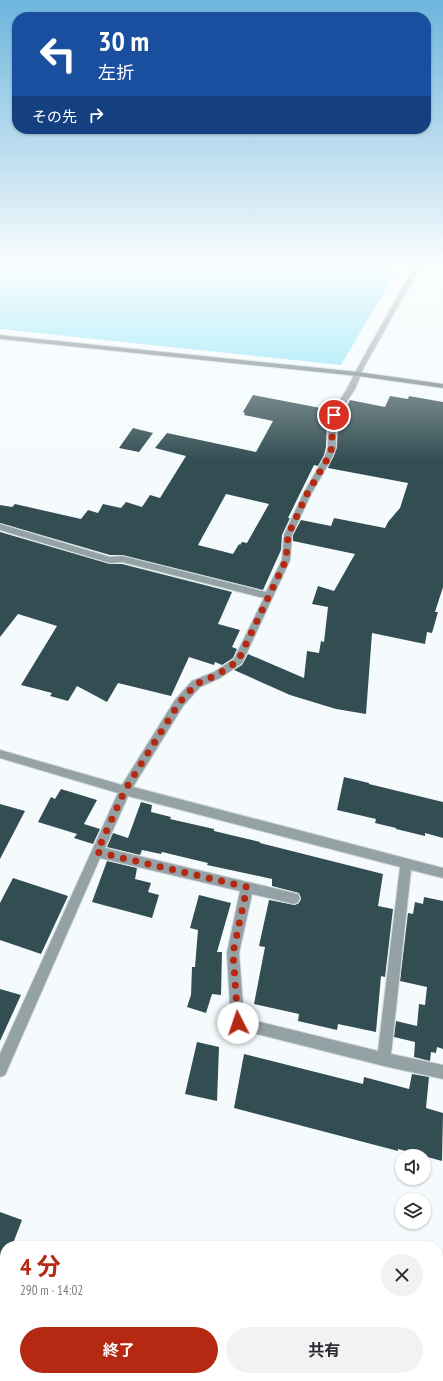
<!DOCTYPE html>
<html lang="ja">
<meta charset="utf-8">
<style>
body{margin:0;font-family:"PT Sans Narrow","Noto Sans JP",sans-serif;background:#f2f2f3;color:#2b2b33;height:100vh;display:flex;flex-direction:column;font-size:15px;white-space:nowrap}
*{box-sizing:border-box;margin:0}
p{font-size:13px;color:#7c7c81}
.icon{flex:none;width:22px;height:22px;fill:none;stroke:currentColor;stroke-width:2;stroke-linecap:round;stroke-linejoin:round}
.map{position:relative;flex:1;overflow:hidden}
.drawer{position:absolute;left:0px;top:1241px;width:443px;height:140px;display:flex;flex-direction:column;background:#fff;border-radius:16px 16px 0 0;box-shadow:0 1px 3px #0004}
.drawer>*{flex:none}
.banner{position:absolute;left:12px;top:12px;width:419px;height:122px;border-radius:16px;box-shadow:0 1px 3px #0004;background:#1a4fa0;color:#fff;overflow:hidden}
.buttons{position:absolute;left:395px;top:1149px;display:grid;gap:8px}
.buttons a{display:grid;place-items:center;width:36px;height:36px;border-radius:50%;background:#fff;box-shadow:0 1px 3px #0004;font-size:20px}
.pin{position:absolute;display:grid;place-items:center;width:34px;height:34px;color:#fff;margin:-17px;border:2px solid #fff;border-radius:50%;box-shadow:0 1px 4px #0007}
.me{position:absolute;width:44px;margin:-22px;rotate:356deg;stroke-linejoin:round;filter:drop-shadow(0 0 3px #0008)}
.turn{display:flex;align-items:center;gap:14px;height:84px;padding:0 20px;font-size:18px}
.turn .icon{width:52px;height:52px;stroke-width:2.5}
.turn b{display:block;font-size:28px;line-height:34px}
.then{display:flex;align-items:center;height:38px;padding:0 20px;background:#0003;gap:8px;font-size:15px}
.round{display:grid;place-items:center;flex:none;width:42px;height:42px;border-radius:21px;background:#f2f2f3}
.summary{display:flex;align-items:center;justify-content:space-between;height:68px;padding:0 20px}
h1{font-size:24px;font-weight:700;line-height:30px;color:#b52812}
.button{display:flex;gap:8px;margin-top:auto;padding:8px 20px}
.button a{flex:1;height:46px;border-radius:24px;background:#b52812;color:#fff;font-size:16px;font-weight:700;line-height:46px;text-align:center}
.button a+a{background:#f2f2f3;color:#2b2b33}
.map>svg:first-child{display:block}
.green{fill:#83e3f6}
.building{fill:#334e53;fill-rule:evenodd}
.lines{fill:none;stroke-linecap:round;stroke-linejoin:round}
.street-casing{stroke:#cfd6d8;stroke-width:2}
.secondary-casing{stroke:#cfd6d8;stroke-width:2}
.street{fill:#95a2a5;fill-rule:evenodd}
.secondary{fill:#66787c;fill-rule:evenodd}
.route{stroke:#b52812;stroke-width:7;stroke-dasharray:0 12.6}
</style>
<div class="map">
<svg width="443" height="1381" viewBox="0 0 443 1381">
<rect width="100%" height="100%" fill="#f5fbfd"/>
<path class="green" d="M 0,267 L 399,267 L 341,365 L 0,329 Z"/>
<path class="building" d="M 253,395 L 331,410 L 327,423 L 326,447 L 324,455 L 318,466 L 314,465 L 288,518 L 290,518 L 282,535 L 281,550 L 263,590 L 122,555 L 110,555 L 0,523 L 0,505 L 12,507 L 15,504 L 81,519 L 88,510 L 98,513 L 103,504 L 121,508 L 126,502 L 142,507 L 150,495 L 160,498 L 186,456 L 155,448 L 167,433 L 256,452 L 273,421 L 244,415 L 245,413 L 243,412 ZM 226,494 L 269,504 L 247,543 L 242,542 L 240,545 L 239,544 L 233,554 L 198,545 Z
M 390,396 L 408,399 L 409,396 L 443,402 L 443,587 L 435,612 L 438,612 L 432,633 L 427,632 L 425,644 L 372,633 L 366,714 L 336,709 L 290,695 L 234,670 L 242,665 L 248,654 L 304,678 L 307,651 L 319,653 L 321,641 L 324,642 L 328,607 L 312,604 L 318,586 L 334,591 L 355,554 L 293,541 L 293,535 L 301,520 L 331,526 L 334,518 L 385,528 L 388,522 L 400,508 L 408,483 L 328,468 L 337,447 L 338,423 L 339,416 L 341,412 L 344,413 L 350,400 L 385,407 Z
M 133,428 L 153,433 L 139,452 L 119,448 Z
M 0,532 L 110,564 L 122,564 L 232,592 L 218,624 L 240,630 L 232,647 L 237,649 L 233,658 L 222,665 L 215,662 L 214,665 L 189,657 L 171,696 L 118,683 L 107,702 L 77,686 L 68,701 L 50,696 L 52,693 L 21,685 L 57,626 L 18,614 L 0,637 Z
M 344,777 L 369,783 L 369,784 L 443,802 L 443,838 L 425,833 L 425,836 L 396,829 L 396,828 L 375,823 L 376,819 L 337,810 Z
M 61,789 L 97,800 L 84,824 L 100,829 L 93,844 L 74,838 L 77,834 L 38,822 L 51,797 L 55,799 Z
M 141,802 L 152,805 L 151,812 L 171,817 L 170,819 L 214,829 L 214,831 L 260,842 L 260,843 L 383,874 L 378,906 L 393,909 L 385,977 L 381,976 L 376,1032 L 338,1024 L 337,1030 L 298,1021 L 299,1014 L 254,1004 L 265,947 L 259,946 L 269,900 L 295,905 L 299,903 L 301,899 L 299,893 L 272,886 L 272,879 L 207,865 L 208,863 L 162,852 L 161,854 L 142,850 L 140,855 L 107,847 L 113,833 L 128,838 Z
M 0,804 L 25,811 L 0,859 Z
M 107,861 L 137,868 L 135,879 L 151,883 L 148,892 L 159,895 L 152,918 L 92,902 Z
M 13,878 L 68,896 L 41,954 L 0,940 L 0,903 Z
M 199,895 L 231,903 L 217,952 L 222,952 L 221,995 L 212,994 L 206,1013 L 187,1007 L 191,995 L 192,967 L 195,967 L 198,930 L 190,928 Z
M 424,897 L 443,901 L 443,1049 L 437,1047 L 436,1053 L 431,1052 L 430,1061 L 414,1057 L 415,1042 L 394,1037 L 396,1021 L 417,1026 L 419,1004 L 425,1005 L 427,987 L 400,981 L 408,913 L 413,914 L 415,902 L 423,904 Z
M 0,989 L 21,995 L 0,1041 Z
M 197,1042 L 219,1047 L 217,1101 L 185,1094 Z
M 244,1054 L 363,1084 L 364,1077 L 409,1089 L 412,1074 L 429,1077 L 426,1108 L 443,1113 L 442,1161 L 398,1149 L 398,1151 L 234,1108 Z
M 0,1212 L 22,1220 L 12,1246 L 5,1246 L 5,1266 L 1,1275 L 0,1274 Z"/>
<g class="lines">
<g class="street-casing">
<path id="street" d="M 414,267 L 420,267 L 364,367 L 355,389 L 338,415 L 336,423 L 336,447 L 333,456 L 311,494 L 292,535 L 290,560 L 243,661 L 241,664 L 220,678 L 200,687 L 183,706 L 133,787 L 443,868 L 443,878 L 411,870 L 391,1054 L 443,1065 L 443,1079 L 384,1066 L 233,1028 L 231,1023 L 227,953 L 240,891 L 100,858 L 5,1075 L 0,1077 L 0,1054 L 118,793 L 0,758 L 0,750 L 122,785 L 175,700 L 192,681 L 214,672 L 234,659 L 264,598 L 122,562 L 110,563 L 0,530 L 0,524 L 110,557 L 122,556 L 266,592 L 282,560 L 284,535 L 303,494 L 325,456 L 328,447 L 328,423 L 330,415 L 347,389 L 358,367 ZM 128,796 L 400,867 L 378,1051 L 244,1018 L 239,953 L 252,894 L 294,904 L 298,902 L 300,898 L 298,894 L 105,848 Z
M 436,267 L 443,267 L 443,269 L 437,268 Z"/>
</g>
<g class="secondary-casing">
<path id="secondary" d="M 0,335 L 358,372 L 443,384 L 443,388 L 358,376 L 0,339 Z"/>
</g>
<use href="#street" class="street"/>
<use href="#secondary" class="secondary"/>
</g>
<linearGradient id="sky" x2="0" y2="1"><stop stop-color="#6db5dc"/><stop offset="0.58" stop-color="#fafdfe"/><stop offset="1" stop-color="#fafdfe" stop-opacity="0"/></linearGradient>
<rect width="443" height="460" fill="url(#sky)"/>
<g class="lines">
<path class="route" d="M 238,1023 L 233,953 L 247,887 L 97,852 L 125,790 L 179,703 L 196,684 L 217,675 L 238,661 L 286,560 L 288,535 L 307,494 L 329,456 L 332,447 L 332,423 L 334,415"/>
</g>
</svg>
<div class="buttons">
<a><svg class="icon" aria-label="sound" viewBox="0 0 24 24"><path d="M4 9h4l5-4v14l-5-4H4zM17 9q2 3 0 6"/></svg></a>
<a><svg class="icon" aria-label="layers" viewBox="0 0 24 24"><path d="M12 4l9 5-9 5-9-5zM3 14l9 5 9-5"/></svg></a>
</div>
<div class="pin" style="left:334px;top:415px;background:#d93025"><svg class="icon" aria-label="arrive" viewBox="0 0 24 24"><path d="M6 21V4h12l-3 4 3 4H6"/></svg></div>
<svg class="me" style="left:238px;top:1023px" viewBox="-20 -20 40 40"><circle r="19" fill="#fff"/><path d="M0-13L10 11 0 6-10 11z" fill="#b52812"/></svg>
<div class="banner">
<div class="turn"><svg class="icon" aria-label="left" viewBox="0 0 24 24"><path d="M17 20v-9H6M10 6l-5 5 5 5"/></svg><div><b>30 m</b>左折</div></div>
<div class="then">その先<svg class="icon" aria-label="right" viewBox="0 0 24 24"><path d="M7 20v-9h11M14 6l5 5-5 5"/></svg></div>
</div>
<section class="drawer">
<div class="summary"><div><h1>4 分</h1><p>290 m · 14:02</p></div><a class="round"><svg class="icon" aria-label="close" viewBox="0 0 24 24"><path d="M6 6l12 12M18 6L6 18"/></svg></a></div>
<div class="button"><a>終了</a><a>共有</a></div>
</section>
</div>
